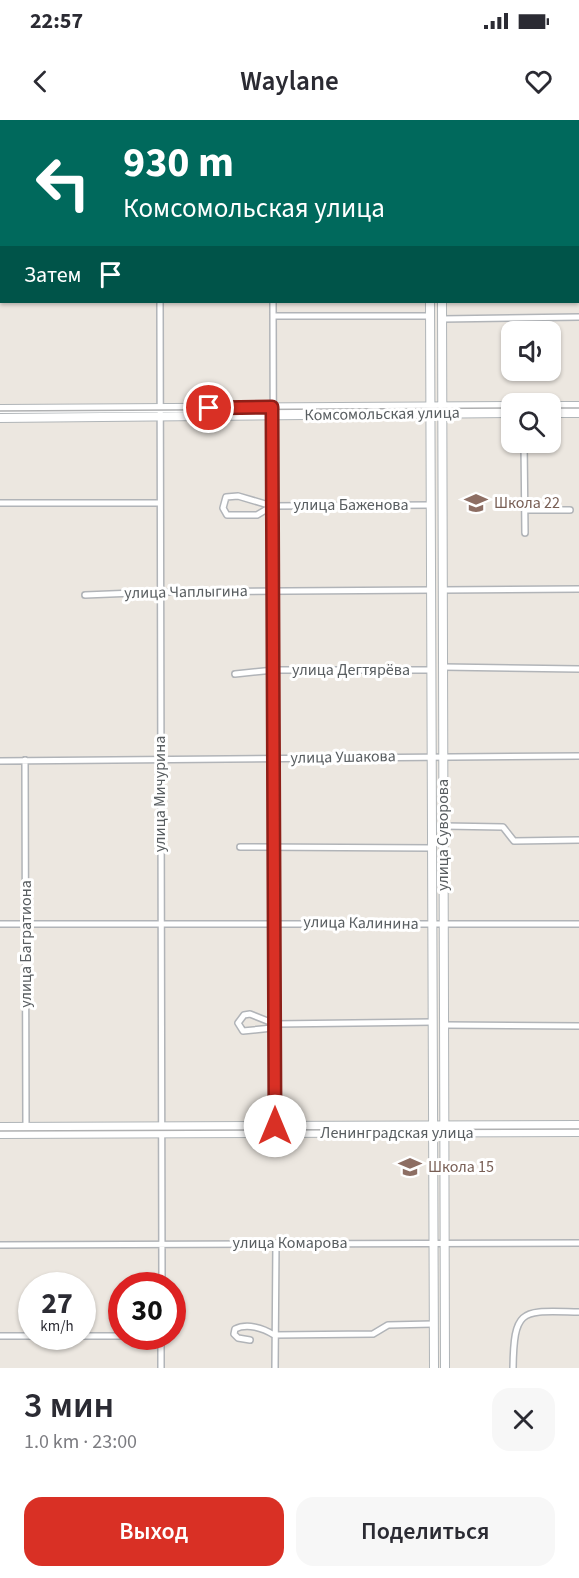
<!DOCTYPE html>
<html lang="ru">
<meta charset="utf-8">
<style>
body{margin:0;font-family:"Source Sans 3",sans-serif;background:#f7f7f7;color:#2b2b33;height:100vh;display:flex;flex-direction:column;font-size:22px;white-space:nowrap}
*{box-sizing:border-box;margin:0}
p{font-size:20px;color:#7c7c81}
.icon{flex:none;width:33px;height:33px;fill:none;stroke:currentColor;stroke-width:2;stroke-linecap:round;stroke-linejoin:round}
.map{position:relative;height:1248px;overflow:hidden}
.side{display:flex;flex-direction:column;background:#fff;flex:1}
.side>*{flex:none}
.top-card{position:absolute;left:0px;top:0px;width:579px;height:183px;box-shadow:0 2px 4px #0004;background:#00695c;color:#fff;overflow:hidden}
.buttons{position:absolute;left:501px;top:201px;display:grid;gap:12px}
.buttons a{display:grid;place-items:center;width:60px;height:60px;border-radius:12px;background:#fff;box-shadow:0 2px 4px #0004;font-size:30px}
.speed{position:absolute;left:18px;top:1152px;display:flex;gap:12px;font-size:30px;font-weight:700;text-align:center}
.speed>*{display:grid;place-content:center;width:78px;height:78px;border-radius:50%;background:#fff;box-shadow:0 2px 4px #0004;line-height:1}
.speed small{font-size:15px;font-weight:400}
.speed .limit{border:9px solid #d22;background:#fff;color:#111}
.pin{position:absolute;display:grid;place-items:center;width:51px;height:51px;color:#fff;margin:-26px;border:3px solid #fff;border-radius:50%;box-shadow:0 2px 6px #0007}
.me{position:absolute;width:66px;margin:-33px;rotate:0deg;stroke-linejoin:round;filter:drop-shadow(0 0 4px #0008)}
.turn{display:flex;align-items:center;gap:21px;height:126px;padding:0 24px;font-size:27px}
.turn .icon{width:78px;height:78px;stroke-width:2.5}
.turn b{display:block;font-size:42px;line-height:51px}
.then{display:flex;align-items:center;height:57px;padding:0 24px;background:#0003;gap:12px;font-size:22px}
.round{display:grid;place-items:center;flex:none;width:63px;height:63px;border-radius:18px;background:#f7f7f7}
.headline{display:flex;align-items:center;justify-content:space-between;height:102px;padding:0 24px}
h1{font-size:36px;font-weight:600;line-height:45px}
.action{display:flex;gap:12px;margin-top:auto;padding:12px 24px}
.action a{flex:1;height:69px;border-radius:18px;background:#d93025;color:#fff;font-size:24px;font-weight:600;line-height:69px;text-align:center}
.action a+a{background:#f7f7f7;color:#2b2b33}
.status{display:flex;justify-content:space-between;align-items:center;height:42px;padding:0 30px;background:#fff;direction:ltr}
.status svg{height:16px;fill:currentColor}
header{display:flex;justify-content:space-between;align-items:center;height:78px;padding:0 24px;background:#fff;font-size:27px;font-weight:600}
.map>svg:first-child{display:block}
.lines{fill:none;stroke-linecap:round;stroke-linejoin:round}
.street-casing{stroke:#b1b4b8;stroke-width:8}
.secondary-casing{stroke:#b0b5b8;stroke-width:10}
.street{stroke:#fff;stroke-width:5}
.secondary{stroke:#fff;stroke-width:8}
.tram{stroke:#afb0b1;stroke-width:1.5}
.route-casing{stroke:#8d1f18;stroke-width:15}
.route{stroke:#d93025;stroke-width:10}
.labels{text-anchor:middle;dominant-baseline:central;stroke-width:6;stroke-linejoin:round;paint-order:stroke}
.street-label{font-size:16px;fill:#595e61;stroke:#fff}
.education-label{font-size:16px;fill:#785e54;stroke:#fff;text-anchor:start}
</style>
<div class="status"><b>22:57</b><svg viewBox="0 0 49 12"><path d="M0 12V9h3v3zM5 12V6h3v6zM10 12V3h3v9zM15 12V0h3v12zM26 1h20v11H26zM47 4h2v5h-2z"/></svg></div>
<header><svg class="icon" aria-label="back" viewBox="0 0 24 24"><path d="M15 5l-7 7 7 7"/></svg>Waylane<svg class="icon" aria-label="heart" viewBox="0 0 24 24"><path d="M12 20l-8-8c-3-5 5-10 8-4 3-6 11-1 8 4z"/></svg></header>
<div class="map">
<svg width="579" height="1248" viewBox="0 0 579 1248">
<rect width="100%" height="100%" fill="#ece7e0"/>
<g class="lines">
<g class="street-casing">
<path id="street" d="M 152,0 L 153,2
M 231,0 L 231,2
M 579,0 L 579,33
M 183,2 L 186,0
M 0,15 L 2,15
M 160,182 L 162,1166
M 273,182 L 275,1006
M 274,196 L 430,196
M 442,199 L 579,197
M 524,322 L 525,413
M 0,383 L 160,383
M 272,386 L 257,395 L 227,395 L 223,388 L 226,377 L 238,376 L 272,386 L 431,385
M 525,390 L 570,390
M 443,470 L 579,469
M 85,475 L 159,472 L 432,470
M 443,547 L 579,549
M 235,554 L 274,550 L 432,550
M 25,640 L 26,1007
M 0,641 L 579,636
M 444,706 L 503,707 L 514,721 L 579,720
M 240,727 L 432,728
M 0,804 L 579,804
M 275,904 L 272,908 L 243,911 L 238,903 L 244,895 L 250,894 L 275,904 L 433,902
M 445,905 L 579,906
M 0,1125 L 579,1123
M 0,1216 L 32,1216
M 82,1216 L 122,1216
M 161,1216 L 161,1248
M 250,1220 L 238,1218 L 234,1214 L 235,1209 C 247,1203 263,1208 274,1215 L 373,1214 L 388,1205 L 433,1204
M 275,1248 L 276,1123
M 513,1248 C 514,1186 522,1191 579,1192"/>
</g>
<g class="secondary-casing">
<path id="secondary" d="M 430,0 L 430,2
M 441,0 L 441,2
M 578,107 L 579,107
M 0,111 L 2,111
M 430,182 L 434,1248
M 442,182 L 445,1248
M 550,286 L 579,286
M 0,289 L 512,286
M 550,293 L 579,293
M 0,298 L 512,293
M 0,1007 L 579,1005
M 0,1014 L 579,1012"/>
</g>
<use href="#street" class="street"/>
<use href="#secondary" class="secondary"/>
<path class="tram" d="M 550,288 L 579,288
M 0,291 L 512,288
M 0,1011 L 579,1009"/>
</g>
<g class="lines">
<g class="route-casing">
<path id="route" d="M 209,288 L 272,287 L 275,1006"/>
</g>
<use href="#route" class="route"/>
</g>
<defs>
<g id="school-bare" transform="scale(1.8)"><path d="M0-5L7-2L0 1L-7-2ZM-4 1L0 2.5L4 1V4Q0 6-4 4Z" fill="#8d6e63" stroke="#fff" stroke-width="2.5" paint-order="stroke"/></g>
</defs>
<g fill-rule="evenodd">
<use href="#school-bare" x="476" y="383"/>
<use href="#school-bare" x="410" y="1047"/>
</g>
<g class="labels">
<g class="street-label">
<text transform="translate(382 294) rotate(-1)">Комсомольская улица</text>
<text x="351" y="385">улица Баженова</text>
<text transform="translate(186 472) rotate(-1)">улица Чаплыгина</text>
<text x="351" y="550">улица Дегтярёва</text>
<text transform="translate(343 637) rotate(-1)">улица Ушакова</text>
<text transform="translate(160 674) rotate(-90)">улица Мичурина</text>
<text transform="translate(443 715) rotate(-90)">улица Суворова</text>
<text transform="translate(361 803) rotate(1)">улица Калинина</text>
<text transform="translate(26 824) rotate(-90)">улица Багратиона</text>
<text x="397" y="1013">Ленинградская улица</text>
<text x="290" y="1123">улица Комарова</text>
</g>
<g class="education-label">
<text x="494" y="383">Школа 22</text>
<text x="428" y="1047">Школа 15</text>
</g>
</g>
</svg>
<div class="buttons">
<a><svg class="icon" aria-label="sound" viewBox="0 0 24 24"><path d="M4 9h4l5-4v14l-5-4H4zM17 9q2 3 0 6"/></svg></a>
<a><svg class="icon" aria-label="search" viewBox="0 0 24 24"><circle cx="10" cy="10" r="6"/><path d="M15 15l6 6"/></svg></a>
</div>
<div class="speed"><div>27<small>km/h</small></div><div class="limit">30</div></div>
<div class="pin" style="left:209px;top:288px;background:#d93025"><svg class="icon" aria-label="arrive" viewBox="0 0 24 24"><path d="M6 21V4h12l-3 4 3 4H6"/></svg></div>
<svg class="me" style="left:275px;top:1006px" viewBox="-20 -20 40 40"><circle r="19" fill="#fff"/><path d="M0-13L10 11 0 6-10 11z" fill="#d93025"/></svg>
<div class="top-card">
<div class="turn"><svg class="icon" aria-label="left" viewBox="0 0 24 24"><path d="M17 20v-9H6M10 6l-5 5 5 5"/></svg><div><b>930 m</b>Комсомольская улица</div></div>
<div class="then">Затем<svg class="icon" aria-label="arrive" viewBox="0 0 24 24"><path d="M6 21V4h12l-3 4 3 4H6"/></svg></div>
</div>
</div>
<section class="side">
<div class="headline"><div><h1>3 мин</h1><p>1.0 km · 23:00</p></div><a class="round"><svg class="icon" aria-label="close" viewBox="0 0 24 24"><path d="M6 6l12 12M18 6L6 18"/></svg></a></div>
<div class="action"><a>Выход</a><a>Поделиться</a></div>
</section>
